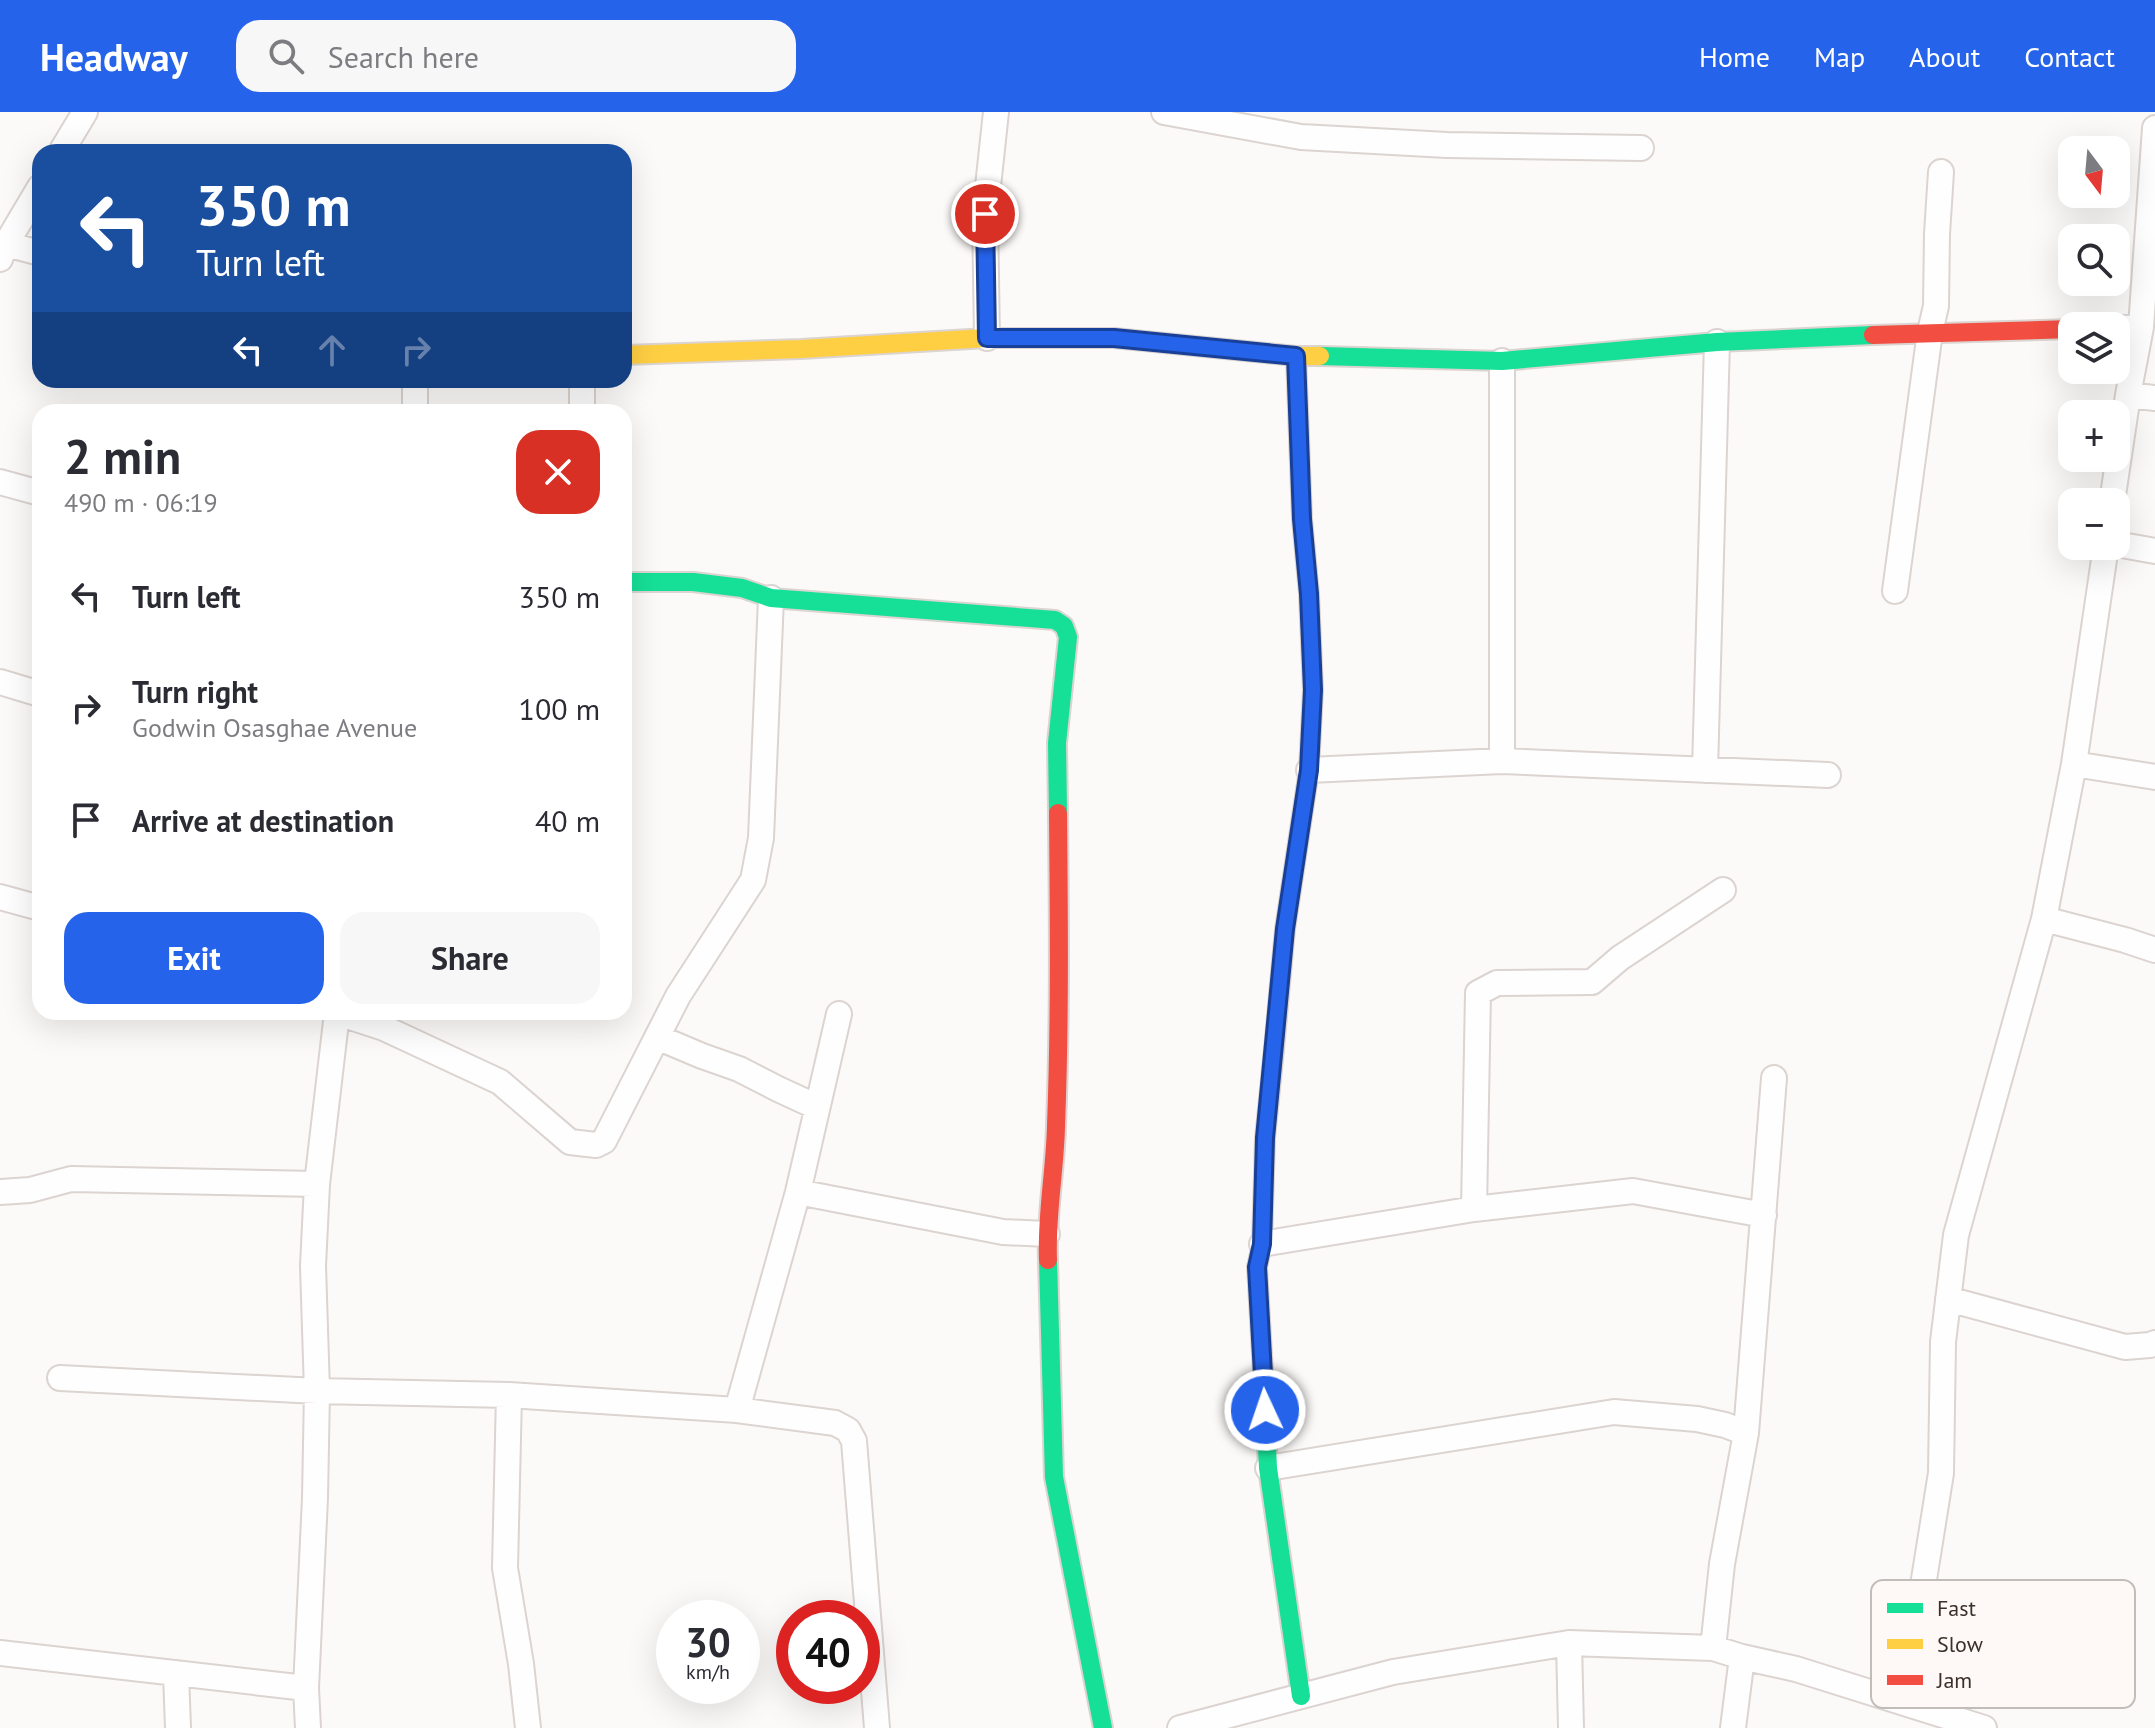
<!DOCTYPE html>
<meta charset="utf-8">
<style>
body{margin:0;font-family:"PT Sans",sans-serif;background:#f7f7f7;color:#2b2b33;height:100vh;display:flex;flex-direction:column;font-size:30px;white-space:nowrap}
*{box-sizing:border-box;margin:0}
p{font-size:26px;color:#7c7c81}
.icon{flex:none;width:44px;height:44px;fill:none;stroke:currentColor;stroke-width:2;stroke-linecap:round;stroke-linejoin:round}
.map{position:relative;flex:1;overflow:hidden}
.details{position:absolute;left:32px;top:292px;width:600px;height:616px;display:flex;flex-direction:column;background:#fff;border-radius:24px;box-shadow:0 8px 32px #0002}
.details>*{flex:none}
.banner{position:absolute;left:32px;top:32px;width:600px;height:244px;border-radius:24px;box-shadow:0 8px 32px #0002;background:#1a4fa0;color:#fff;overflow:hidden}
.needle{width:52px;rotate:164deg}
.controls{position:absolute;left:2058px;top:24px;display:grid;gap:16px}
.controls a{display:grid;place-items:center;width:72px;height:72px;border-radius:16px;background:#fff;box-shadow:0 8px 32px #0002;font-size:40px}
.speed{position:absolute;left:656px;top:1488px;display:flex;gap:16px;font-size:40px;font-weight:700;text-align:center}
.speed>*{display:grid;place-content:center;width:104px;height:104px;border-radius:50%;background:#fff;box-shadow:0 8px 32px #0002;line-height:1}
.speed small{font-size:20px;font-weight:400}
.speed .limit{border:12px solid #d22;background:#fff;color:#111}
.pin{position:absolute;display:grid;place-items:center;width:68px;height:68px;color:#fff;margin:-34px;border:4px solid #fff;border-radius:50%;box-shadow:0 2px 8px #0007}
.me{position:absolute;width:88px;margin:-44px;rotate:357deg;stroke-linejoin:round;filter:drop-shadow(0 0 6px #0008)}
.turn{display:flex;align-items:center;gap:28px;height:168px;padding:0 32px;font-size:36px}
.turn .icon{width:104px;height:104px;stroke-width:2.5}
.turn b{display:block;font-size:56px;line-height:68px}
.lanes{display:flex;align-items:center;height:76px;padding:0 32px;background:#0003;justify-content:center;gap:40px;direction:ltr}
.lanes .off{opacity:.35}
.round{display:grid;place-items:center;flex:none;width:84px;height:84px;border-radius:24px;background:#f7f7f7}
.head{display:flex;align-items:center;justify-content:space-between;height:136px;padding:0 32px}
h1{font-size:48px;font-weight:800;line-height:60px}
.action{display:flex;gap:16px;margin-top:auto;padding:16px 32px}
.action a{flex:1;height:92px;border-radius:24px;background:#2563eb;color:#fff;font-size:32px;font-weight:800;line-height:92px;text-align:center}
.action a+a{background:#f7f7f7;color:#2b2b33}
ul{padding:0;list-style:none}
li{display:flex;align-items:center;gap:24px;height:112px;padding:0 32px}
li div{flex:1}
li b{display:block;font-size:30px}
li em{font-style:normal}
header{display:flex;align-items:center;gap:48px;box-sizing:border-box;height:112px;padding:0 40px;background:#2563eb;color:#fff}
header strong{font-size:38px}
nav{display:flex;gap:44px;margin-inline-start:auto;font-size:28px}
.search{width:560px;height:72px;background:#f7f7f7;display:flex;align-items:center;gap:20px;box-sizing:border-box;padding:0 28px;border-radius:24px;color:#7c7c81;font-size:30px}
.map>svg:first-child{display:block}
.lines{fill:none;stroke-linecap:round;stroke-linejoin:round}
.street-casing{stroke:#dbd4d0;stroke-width:28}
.fast-casing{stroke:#dbd4d0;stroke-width:22}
.slow-casing{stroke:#dbd4d0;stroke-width:22}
.jam-casing{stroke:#dbd4d0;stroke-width:22}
.street{stroke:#fffefe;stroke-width:24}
.fast{stroke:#16e098;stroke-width:18}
.slow{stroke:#ffcf43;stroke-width:18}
.jam{stroke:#f24e42;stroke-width:18}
.route-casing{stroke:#184099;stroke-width:20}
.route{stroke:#2563eb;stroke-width:14}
.key{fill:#fef9f6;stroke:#c3bdb9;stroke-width:2}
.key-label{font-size:22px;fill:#3a302a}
</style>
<header>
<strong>Headway</strong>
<div class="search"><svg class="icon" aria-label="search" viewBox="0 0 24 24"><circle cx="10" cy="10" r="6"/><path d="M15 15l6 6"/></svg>Search here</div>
<nav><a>Home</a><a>Map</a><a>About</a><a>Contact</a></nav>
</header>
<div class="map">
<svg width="2155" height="1616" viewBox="0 0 2155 1616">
<rect width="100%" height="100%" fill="#fcfaf8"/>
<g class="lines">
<g class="street-casing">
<path id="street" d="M 1164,0 L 1301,25 L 1447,33 L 1641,36
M 61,40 L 85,0
M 6,132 L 40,141
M 0,147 L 6,132 L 40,75
M 2116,216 L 2141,215
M 987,226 L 985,102 L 996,0
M 2128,283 L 2155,286
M 415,300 L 415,268
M 582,300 L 582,268
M 0,370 L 40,381
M 2112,390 L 2128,283 L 2141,215 L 2155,16
M 2116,432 L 2155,439
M 1895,479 L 1930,220 L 1936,194 L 1937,122 L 1941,60
M 0,570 L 40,582
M 1502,649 L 1502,249
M 2074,652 L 2155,665
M 1309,658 L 1502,649 L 1828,663
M 1705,658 L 1717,230
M 0,785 L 40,796
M 2044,807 L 2125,828 L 2155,838
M 335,900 L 384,916 L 500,970 L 570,1030 L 596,1033 L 604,1029 L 678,884 L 753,768 L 761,726 L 771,486
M 657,925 L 702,944 L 739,957 L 778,977 L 817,995
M 0,1080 L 30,1078 L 71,1067 L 317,1072
M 798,1080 L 1003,1120 L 1047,1122
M 1474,1097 L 1478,881 L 1497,871 L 1592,870 L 1620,846 L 1723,778
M 1262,1132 L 1474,1097 L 1633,1079 L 1764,1103
M 1948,1187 L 2125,1235 L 2150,1233 L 2155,1231
M 60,1266 L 317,1279 L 509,1283 L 737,1298 L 798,1080 L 839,902
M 509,1283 L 505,1456 L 521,1552 L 528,1616
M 737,1298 L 835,1311 L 848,1318 L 854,1329 L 877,1616
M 1268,1356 L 1614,1300 L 1697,1307 L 1725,1313 L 1746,1321
M 1569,1531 L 1571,1616
M 1713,1536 L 1722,1452 L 1746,1321 L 1774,966
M 0,1541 L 306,1576
M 176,1561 L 178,1616
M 1901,1589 L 1921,1486 L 1941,1361 L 1943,1230 L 1956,1123 L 2044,807 L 2074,652 L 2106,434
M 308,1616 L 306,1576 L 315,1386 L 317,1279 L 313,1154 L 317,1072 L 337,901
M 1180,1616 L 1393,1560 L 1569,1531 L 1713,1536 L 1742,1545 L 1796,1557 L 1984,1616
M 1733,1616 L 1742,1545"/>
</g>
<g class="fast-casing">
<path id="fast" d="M 1320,244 L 1502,249 L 1717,230 L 1873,223
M 624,470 L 693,470 L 742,476 L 771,486 L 1055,508 L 1064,514 L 1068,525 L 1057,631 L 1058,701
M 1274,937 L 1285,817 L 1309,658 L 1313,578 L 1309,482 L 1302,407 L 1296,244
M 1048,1148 L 1054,1365 L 1103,1616
M 1265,1295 L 1268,1356 L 1301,1584"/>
</g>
<g class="slow-casing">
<path id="slow" d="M 624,243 L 801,237 L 987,226 L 1114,226 L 1296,244 L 1320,244"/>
</g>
<g class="jam-casing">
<path id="jam" d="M 1873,223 L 2072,217
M 1048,1148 C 1046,1103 1055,1059 1056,1014 C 1060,910 1059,806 1058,701
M 1265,1295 L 1257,1155 L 1262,1132 L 1265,1026 L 1274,937"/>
</g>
<use href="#street" class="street"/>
<use href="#fast" class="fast"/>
<use href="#slow" class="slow"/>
<use href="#jam" class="jam"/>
</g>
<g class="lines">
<g class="route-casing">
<path id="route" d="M 985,102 L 987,226 L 1114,226 L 1296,244 L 1302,407 L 1309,482 L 1313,578 L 1309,658 L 1285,817 L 1265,1026 L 1262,1132 L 1257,1155 L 1265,1298"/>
</g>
<use href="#route" class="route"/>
</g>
<rect x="1871" y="1468" width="264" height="128" rx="12" class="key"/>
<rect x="1887" y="1491" width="36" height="10" fill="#16e098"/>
<rect x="1887" y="1527" width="36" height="10" fill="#ffcf43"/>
<rect x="1887" y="1563" width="36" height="10" fill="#f24e42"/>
<g class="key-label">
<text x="1937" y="1504">Fast</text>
<text x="1937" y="1540">Slow</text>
<text x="1937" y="1576">Jam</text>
</g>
</svg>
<div class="controls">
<a><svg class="needle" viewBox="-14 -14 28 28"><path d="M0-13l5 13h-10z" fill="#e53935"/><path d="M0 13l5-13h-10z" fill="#7c7c81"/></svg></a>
<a><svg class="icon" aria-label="search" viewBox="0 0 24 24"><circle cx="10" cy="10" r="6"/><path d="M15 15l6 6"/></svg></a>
<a><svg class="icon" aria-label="layers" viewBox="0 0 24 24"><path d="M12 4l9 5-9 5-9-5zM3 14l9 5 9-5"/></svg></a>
<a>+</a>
<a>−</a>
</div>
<div class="speed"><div>30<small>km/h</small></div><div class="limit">40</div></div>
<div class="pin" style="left:985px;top:102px;background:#d93025"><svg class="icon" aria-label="arrive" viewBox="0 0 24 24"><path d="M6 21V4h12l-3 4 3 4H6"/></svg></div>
<svg class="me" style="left:1265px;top:1298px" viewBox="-20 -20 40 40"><circle r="17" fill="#2563eb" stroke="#fff" stroke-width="3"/><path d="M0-11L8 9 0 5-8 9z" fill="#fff"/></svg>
<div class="banner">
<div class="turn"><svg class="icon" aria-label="left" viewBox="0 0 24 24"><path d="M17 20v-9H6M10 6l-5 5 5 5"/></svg><div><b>350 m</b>Turn left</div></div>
<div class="lanes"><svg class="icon" aria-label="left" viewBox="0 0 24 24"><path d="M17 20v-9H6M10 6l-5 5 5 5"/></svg><svg class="icon off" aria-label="ahead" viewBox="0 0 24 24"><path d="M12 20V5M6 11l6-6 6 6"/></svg><svg class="icon off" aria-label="right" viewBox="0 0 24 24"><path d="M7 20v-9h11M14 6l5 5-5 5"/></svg></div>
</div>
<section class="details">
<div class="head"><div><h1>2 min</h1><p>490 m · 06:19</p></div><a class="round" style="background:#d93025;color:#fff"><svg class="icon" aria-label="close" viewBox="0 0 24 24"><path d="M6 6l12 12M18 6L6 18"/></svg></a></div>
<ul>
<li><svg class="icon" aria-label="left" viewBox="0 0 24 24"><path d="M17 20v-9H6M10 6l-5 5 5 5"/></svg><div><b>Turn left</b></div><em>350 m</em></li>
<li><svg class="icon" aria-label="right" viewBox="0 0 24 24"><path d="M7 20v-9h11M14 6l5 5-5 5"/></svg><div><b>Turn right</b><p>Godwin Osasghae Avenue</p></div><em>100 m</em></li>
<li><svg class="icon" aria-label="arrive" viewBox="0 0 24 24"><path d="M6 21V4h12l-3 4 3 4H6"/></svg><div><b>Arrive at destination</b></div><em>40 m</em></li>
</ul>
<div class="action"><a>Exit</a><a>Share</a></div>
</section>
</div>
